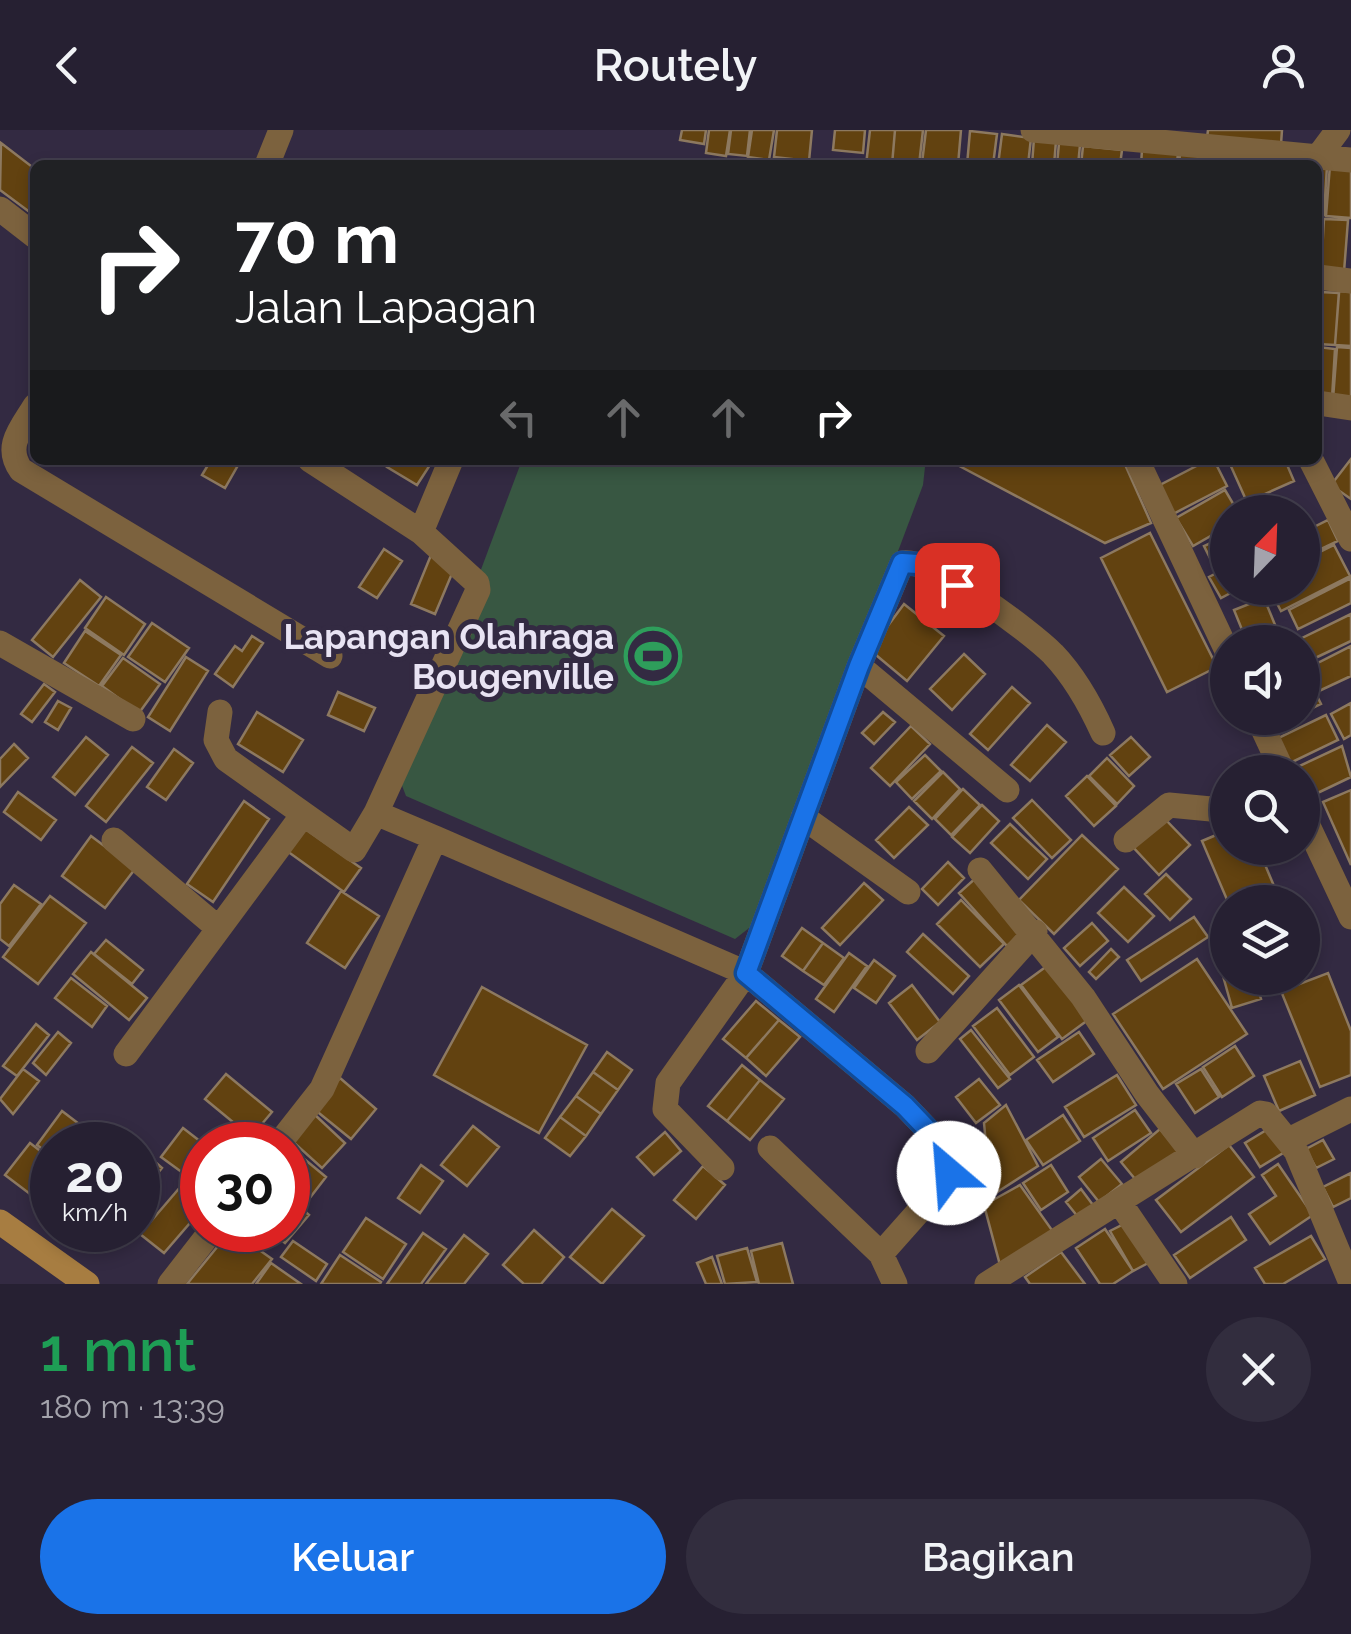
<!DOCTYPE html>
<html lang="id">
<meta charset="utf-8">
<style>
body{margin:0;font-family:Raleway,sans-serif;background:#322d3e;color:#f1f3f6;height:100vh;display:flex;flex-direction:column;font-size:38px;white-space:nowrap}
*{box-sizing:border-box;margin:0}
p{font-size:32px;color:#a4a3ac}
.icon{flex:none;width:55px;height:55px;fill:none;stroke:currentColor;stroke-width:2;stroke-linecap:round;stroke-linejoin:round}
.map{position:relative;height:1154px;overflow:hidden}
.sheet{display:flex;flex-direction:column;background:#262032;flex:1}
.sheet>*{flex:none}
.guide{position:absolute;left:30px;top:30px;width:1292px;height:305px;border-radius:15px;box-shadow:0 5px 15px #0003,0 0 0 2px #423e4d;background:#202124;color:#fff;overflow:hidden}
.needle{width:65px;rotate:23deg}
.controls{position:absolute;left:1210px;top:365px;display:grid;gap:20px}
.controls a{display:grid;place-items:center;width:110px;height:110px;border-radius:50%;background:#262032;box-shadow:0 5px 15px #0003,0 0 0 2px #423e4d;font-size:50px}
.speed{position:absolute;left:30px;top:992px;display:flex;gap:20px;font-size:50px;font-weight:700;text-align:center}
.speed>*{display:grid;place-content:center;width:130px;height:130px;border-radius:50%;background:#262032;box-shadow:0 5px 15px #0003,0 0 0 2px #423e4d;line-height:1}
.speed small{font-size:25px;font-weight:400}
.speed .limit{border:15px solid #d22;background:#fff;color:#111}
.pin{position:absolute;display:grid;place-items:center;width:85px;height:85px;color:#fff;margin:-42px;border-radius:20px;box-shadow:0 5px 15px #0006}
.me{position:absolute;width:110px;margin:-55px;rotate:333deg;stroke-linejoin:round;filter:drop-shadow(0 0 8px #0008)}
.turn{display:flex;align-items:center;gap:35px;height:210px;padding:0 40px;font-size:45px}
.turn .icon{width:130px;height:130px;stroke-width:2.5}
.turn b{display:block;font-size:70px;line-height:85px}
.lanes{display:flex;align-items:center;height:95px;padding:0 40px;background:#0003;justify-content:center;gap:50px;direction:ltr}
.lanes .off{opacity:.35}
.round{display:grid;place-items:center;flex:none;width:105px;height:105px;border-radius:52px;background:#322d3e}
.head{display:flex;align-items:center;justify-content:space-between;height:170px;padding:0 40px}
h1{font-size:60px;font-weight:600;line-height:75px;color:#1e9e55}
.primary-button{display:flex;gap:20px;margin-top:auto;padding:20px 40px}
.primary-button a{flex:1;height:115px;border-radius:60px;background:#1a73e8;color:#fff;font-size:40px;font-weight:600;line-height:115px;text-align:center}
.primary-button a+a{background:#322d3e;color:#f1f3f6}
header{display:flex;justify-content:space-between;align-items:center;height:130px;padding:0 40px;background:#262032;font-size:45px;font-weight:600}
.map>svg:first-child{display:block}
.green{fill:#385742}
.building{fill:#624210;stroke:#8d7960;stroke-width:2.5}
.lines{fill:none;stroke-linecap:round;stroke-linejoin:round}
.street{stroke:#7c623e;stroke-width:25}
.secondary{stroke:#a77d41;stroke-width:25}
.route-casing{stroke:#114b97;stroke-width:25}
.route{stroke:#1a73e8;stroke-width:18}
.labels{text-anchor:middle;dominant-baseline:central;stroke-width:10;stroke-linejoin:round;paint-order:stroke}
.poi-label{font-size:35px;font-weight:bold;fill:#e8e3f3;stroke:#332a42;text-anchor:end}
</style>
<header><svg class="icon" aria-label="back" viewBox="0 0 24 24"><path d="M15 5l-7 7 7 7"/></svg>Routely<svg class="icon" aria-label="person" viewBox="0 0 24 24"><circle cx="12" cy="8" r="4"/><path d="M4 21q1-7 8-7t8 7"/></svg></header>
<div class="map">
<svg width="1351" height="1154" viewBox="0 0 1351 1154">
<rect width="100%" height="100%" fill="#332a42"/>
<path class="green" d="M 522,330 L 920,330 L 925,337 L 923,355 L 766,771 L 753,795 L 735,809 L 406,666 L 401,653 Z"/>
<path class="building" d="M 682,0 L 706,0 L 704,14 L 680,10 Z
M 709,0 L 730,0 L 726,26 L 706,23 Z
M 731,0 L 750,0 L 747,26 L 728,24 Z
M 752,0 L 774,0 L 769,30 L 748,27 Z
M 777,0 L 812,0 L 809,31 L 774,27 Z
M 835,0 L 865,0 L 863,23 L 833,20 Z
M 870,0 L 895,0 L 892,35 L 866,35 Z
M 895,0 L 923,0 L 919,35 L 892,35 Z
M 926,0 L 961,0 L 958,35 L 922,33 Z
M 1208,0 L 1282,0 L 1281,14 L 1207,8 Z
M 970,1 L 997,4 L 993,35 L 967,35 Z
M 1002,4 L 1031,8 L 1028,35 L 998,35 Z
M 1034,8 L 1056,11 L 1054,35 L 1032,35 Z
M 1,13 L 35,39 L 35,86 L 0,60 Z
M 1059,13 L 1080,15 L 1078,35 L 1057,35 Z
M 1083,16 L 1122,20 L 1120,35 L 1081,35 Z
M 1142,20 L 1178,22 L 1177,35 L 1141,35 Z
M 1180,24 L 1216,26 L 1216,35 L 1179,35 Z
M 1318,35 L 1327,36 L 1324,85 L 1318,85 Z
M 1330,35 L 1351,37 L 1351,88 L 1326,86 Z
M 1324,89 L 1348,90 L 1344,142 L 1321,140 Z
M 1339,161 L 1351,162 L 1351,216 L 1335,215 Z
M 1320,162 L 1339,163 L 1335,215 L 1318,214 Z
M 1318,217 L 1335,219 L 1332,268 L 1318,267 Z
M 1337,217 L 1351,218 L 1351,270 L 1333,269 Z
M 1351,329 L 1351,369 L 1331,355 Z
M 211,330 L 241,330 L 225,358 L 202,345 Z
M 391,330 L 421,330 L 430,335 L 417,355 L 387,337 Z
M 948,330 L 1123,330 L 1151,393 L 1105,413 Z
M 1208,330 L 1214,330 L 1227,356 L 1173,384 L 1158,356 Z
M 1285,330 L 1294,351 L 1247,372 L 1229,332 Z
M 1225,360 L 1238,382 L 1228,382 L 1228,396 L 1193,416 L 1176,388 Z
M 1328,390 L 1338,411 L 1302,428 L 1302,403 Z
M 1150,403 L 1217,537 L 1167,562 L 1101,428 Z
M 1228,405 L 1228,431 L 1215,438 L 1204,416 Z
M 1334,415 L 1350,446 L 1281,481 L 1269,458 L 1302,458 L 1302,431 Z
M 384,419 L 402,431 L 377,468 L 359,457 Z
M 431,425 L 456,434 L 435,484 L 411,474 Z
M 1228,437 L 1228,458 L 1240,458 L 1221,468 L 1209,447 Z
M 1351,448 L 1351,473 L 1298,499 L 1289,480 Z
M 80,450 L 101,467 L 53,527 L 32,510 Z
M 106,467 L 145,494 L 124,525 L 85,498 Z
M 1264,468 L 1282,512 L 1247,512 L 1234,480 Z
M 904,474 L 944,506 L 907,551 L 870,520 Z
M 1351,484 L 1351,511 L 1311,530 L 1300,509 Z
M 152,493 L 189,518 L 165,552 L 128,527 Z
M 85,501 L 121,525 L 99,556 L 64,533 Z
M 252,506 L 263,513 L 233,557 L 215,544 L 235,516 L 242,521 Z
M 1351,516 L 1351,546 L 1319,561 L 1308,538 Z
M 964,524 L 985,544 L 952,580 L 930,559 Z
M 186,527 L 208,541 L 170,601 L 148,587 Z
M 123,528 L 160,554 L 139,583 L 102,556 Z
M 44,554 L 55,562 L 32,592 L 21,584 Z
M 1311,554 L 1321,574 L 1302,583 L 1302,558 Z
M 1012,557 L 1030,573 L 988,620 L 970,604 Z
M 338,562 L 375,578 L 364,601 L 328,585 Z
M 58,571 L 71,578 L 58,600 L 45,592 Z
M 1351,573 L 1351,605 L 1344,609 L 1331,584 Z
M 257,582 L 303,610 L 283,642 L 238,614 Z
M 883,582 L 895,592 L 874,614 L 862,603 Z
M 1326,585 L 1338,610 L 1286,635 L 1274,610 Z
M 1047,595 L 1066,612 L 1030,651 L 1011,635 Z
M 911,596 L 930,614 L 890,656 L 871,638 Z
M 86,607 L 108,625 L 75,665 L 53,647 Z
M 1131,607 L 1150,627 L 1129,646 L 1110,625 Z
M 14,614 L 28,628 L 0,657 L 0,629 Z
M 1342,616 L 1351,647 L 1305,669 L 1302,642 L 1291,640 Z
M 132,617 L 153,633 L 106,692 L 86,676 Z
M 174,619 L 193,633 L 166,670 L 147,657 Z
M 925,625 L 941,641 L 912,669 L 896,652 Z
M 1107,628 L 1134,656 L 1117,674 L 1089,646 Z
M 943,642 L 960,659 L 932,689 L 914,671 Z
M 1087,646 L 1116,676 L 1094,696 L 1066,666 Z
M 963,659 L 980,675 L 951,705 L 935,689 Z
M 1351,660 L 1351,735 L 1323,672 Z
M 18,662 L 56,690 L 41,710 L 4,682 Z
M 1032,670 L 1071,710 L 1052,728 L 1013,688 Z
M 244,671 L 269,689 L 213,772 L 187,754 Z
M 982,675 L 999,691 L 970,723 L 952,707 Z
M 909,677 L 928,695 L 894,728 L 876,710 Z
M 1163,687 L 1190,715 L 1159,745 L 1132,716 Z
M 1010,694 L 1047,729 L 1028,749 L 991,713 Z
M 304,698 L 361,738 L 344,762 L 287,721 Z
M 1228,700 L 1228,718 L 1258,718 L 1279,768 L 1228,772 L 1202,711 Z
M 1082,705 L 1118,739 L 1054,804 L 1019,770 Z
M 91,706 L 135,739 L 105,778 L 62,746 Z
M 948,732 L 964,748 L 938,775 L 922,759 Z
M 1166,744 L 1191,769 L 1170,790 L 1145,764 Z
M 978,746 L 1026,799 L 1007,816 L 959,763 Z
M 864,753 L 883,770 L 840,815 L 822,798 Z
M 14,755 L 41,774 L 9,816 L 0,809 L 0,774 Z
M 1124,757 L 1154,786 L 1128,812 L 1098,783 Z
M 341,761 L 379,786 L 345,838 L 307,813 Z
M 50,766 L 86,793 L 38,854 L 3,827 Z
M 961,770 L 1004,814 L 980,837 L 937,794 Z
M 1194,787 L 1208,807 L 1141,851 L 1127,830 Z
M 1092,793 L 1108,811 L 1080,836 L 1064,818 Z
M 802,798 L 823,813 L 803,841 L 782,826 Z
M 923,804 L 969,846 L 953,864 L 907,822 Z
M 106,810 L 143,840 L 132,854 L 94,824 Z
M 823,813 L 844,828 L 824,855 L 803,841 Z
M 1228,818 L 1228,848 L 1255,848 L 1261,869 L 1232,878 L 1216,821 Z
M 1111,819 L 1119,827 L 1096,849 L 1089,842 Z
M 91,822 L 147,868 L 129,890 L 73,844 Z
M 849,823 L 867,836 L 834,882 L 816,869 Z
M 1197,829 L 1247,904 L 1163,959 L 1113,884 Z
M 874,830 L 895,846 L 876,873 L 854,858 Z
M 1051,833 L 1092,887 L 1062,909 L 1021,855 Z
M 1328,843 L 1351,901 L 1351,945 L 1320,957 L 1281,861 Z
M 71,848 L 107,876 L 92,897 L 55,868 Z
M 912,855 L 940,892 L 917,910 L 889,873 Z
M 1019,855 L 1058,907 L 1038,922 L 999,870 Z
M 482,857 L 587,915 L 539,1003 L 434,945 Z
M 756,871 L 779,890 L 746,928 L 723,909 Z
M 997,878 L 1034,927 L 1010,945 L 973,896 Z
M 779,890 L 800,907 L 766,946 L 746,928 Z
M 36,894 L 49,905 L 17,946 L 3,936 Z
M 971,900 L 1010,949 L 998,958 L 960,909 Z
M 58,902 L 71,913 L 46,945 L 33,933 Z
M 1079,902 L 1094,924 L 1053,952 L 1037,930 Z
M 1235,916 L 1254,946 L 1222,967 L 1203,937 Z
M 607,922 L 632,940 L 618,960 L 593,942 Z
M 1300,931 L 1315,965 L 1279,981 L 1264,946 Z
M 742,935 L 760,950 L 727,991 L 708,976 Z
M 23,939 L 39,951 L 13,984 L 0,969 Z
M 1201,939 L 1219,967 L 1195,983 L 1176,954 Z
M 593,942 L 618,960 L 601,984 L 576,966 Z
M 226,944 L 272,982 L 251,1007 L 205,969 Z
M 1117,945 L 1136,975 L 1084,1007 L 1065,977 Z
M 340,948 L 376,979 L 351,1009 L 314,979 Z
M 979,949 L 1000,975 L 976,993 L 956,967 Z
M 760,950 L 784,969 L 750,1010 L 727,991 Z
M 576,966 L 601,984 L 586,1006 L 560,987 Z
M 1006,975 L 1038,1036 L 991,1066 L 984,993 Z
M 1135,980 L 1151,1003 L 1108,1031 L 1093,1008 Z
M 62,981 L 87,1000 L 76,1015 L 52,1015 L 52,1026 L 37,1015 Z
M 314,984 L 345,1013 L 322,1038 L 291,1010 Z
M 1063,985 L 1080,1011 L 1043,1035 L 1026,1010 Z
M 560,987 L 586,1006 L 570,1026 L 545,1008 Z
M 235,996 L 257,1015 L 220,1015 Z
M 473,996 L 499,1017 L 467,1056 L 441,1035 Z
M 1273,996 L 1288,1020 L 1260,1037 L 1245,1013 Z
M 183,998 L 205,1015 L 183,1043 L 161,1027 Z
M 1160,999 L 1179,1022 L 1140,1055 L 1121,1032 Z
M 665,1002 L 681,1021 L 654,1045 L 637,1027 Z
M 1323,1010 L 1334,1029 L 1316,1038 L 1306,1019 Z
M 30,1013 L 52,1030 L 52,1050 L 38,1070 L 5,1045 Z
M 1229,1015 L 1254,1047 L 1181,1102 L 1156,1070 Z
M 138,1017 L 162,1038 L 138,1068 Z
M 291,1018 L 326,1047 L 309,1069 L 288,1052 Z
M 1101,1029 L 1122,1054 L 1099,1072 L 1079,1047 Z
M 200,1034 L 202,1079 L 164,1123 L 140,1104 Z
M 1278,1034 L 1313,1085 L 1270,1114 L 1249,1084 L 1276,1066 L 1262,1045 Z
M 421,1035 L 443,1051 L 420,1083 L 398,1068 Z
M 1051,1035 L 1068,1062 L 1041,1080 L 1023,1053 Z
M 703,1036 L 725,1055 L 696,1089 L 674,1070 Z
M 1351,1043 L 1351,1068 L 1333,1077 L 1323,1057 Z
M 1020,1055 L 1054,1103 L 1000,1135 L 984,1075 Z
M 1081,1059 L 1093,1075 L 1078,1087 L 1066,1072 Z
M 288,1067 L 309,1085 L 285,1113 L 269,1100 L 288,1100 Z
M 612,1079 L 644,1106 L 602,1154 L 570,1127 Z
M 1231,1087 L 1246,1110 L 1190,1148 L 1174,1125 Z
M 366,1088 L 406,1114 L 383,1149 L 343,1122 Z
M 1128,1092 L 1150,1132 L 1133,1141 L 1110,1101 Z
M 1105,1099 L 1133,1141 L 1113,1154 L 1100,1154 L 1076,1118 Z
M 231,1100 L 272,1129 L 252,1154 L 187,1154 Z
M 534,1100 L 564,1127 L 541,1154 L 524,1154 L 503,1135 Z
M 423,1103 L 446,1119 L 421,1154 L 387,1154 Z
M 464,1105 L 488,1124 L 464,1154 L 426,1154 Z
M 1311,1106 L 1325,1129 L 1283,1154 L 1265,1154 L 1255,1138 Z
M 293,1111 L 327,1134 L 316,1151 L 281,1127 Z
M 782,1113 L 793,1154 L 759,1154 L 751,1121 Z
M 747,1118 L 757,1152 L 725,1154 L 717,1126 Z
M 1061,1122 L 1085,1154 L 1030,1154 L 1025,1147 Z
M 340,1125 L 381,1152 L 380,1154 L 321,1154 Z
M 712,1127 L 722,1154 L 706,1154 L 697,1133 Z
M 271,1133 L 301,1154 L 256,1154 Z"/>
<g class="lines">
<path class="street" d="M 1033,0 L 1351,30
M 1318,27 L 1338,0
M 267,35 L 281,0
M 0,79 L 35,106
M 1318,147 L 1351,151
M 1318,273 L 1351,278
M 35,276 C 21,299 4,316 21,340 L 330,526
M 310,330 L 421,402 L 477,453 L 478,460 L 376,683
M 1137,330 L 1228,523
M 1311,330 L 1351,409
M 421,402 L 451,330
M 0,513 L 133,589
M 859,536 L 1007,660
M 220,582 L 216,610 L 226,629 L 354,720 L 376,683 L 435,708
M 1258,588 L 1283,642
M 1302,683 L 1351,787
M 803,687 L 908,762
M 114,710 L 218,798
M 1126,710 L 1169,675 L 1211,679 L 1228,673
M 980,740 L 1083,867 L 1147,964 L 1195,1026
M 928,921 L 1035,802
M 126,924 L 302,686
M 1289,1010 L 1351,979
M 278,1015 L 322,959 L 435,708 L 746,843 L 859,536 L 902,433 C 932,427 1031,502 1053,524 C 1075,547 1090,574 1103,603
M 770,1018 L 881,1124
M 722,1038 L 665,979 L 668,953 L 746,843 L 905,976 L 945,1018 L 949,1043 L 944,1053 L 881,1124 L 895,1154
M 1120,1073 L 1175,1154
M 170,1154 L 212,1100
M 987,1154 L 1260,983 L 1266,984 L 1296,1021 L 1351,1153"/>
<path class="secondary" d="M 0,1092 L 87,1154"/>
</g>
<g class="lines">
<g class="route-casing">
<path id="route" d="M 949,1043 L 945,1018 L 905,976 L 746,843 L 859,536 L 902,433 L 917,434 L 957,455"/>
</g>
<use href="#route" class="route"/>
</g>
<defs>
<g id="stadium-ring" transform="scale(2.875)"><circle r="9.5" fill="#332a42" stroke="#2e9e5b" stroke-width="1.5"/><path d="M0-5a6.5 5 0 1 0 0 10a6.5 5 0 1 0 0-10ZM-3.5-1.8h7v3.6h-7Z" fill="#2e9e5b"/></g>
</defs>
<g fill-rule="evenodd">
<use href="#stadium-ring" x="653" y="526"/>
</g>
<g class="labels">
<g class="poi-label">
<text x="614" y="506">Lapangan Olahraga<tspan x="614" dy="40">Bougenville</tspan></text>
</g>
</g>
</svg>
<div class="controls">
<a><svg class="needle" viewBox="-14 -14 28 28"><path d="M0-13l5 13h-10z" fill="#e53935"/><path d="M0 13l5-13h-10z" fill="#a4a3ac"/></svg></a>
<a><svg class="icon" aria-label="sound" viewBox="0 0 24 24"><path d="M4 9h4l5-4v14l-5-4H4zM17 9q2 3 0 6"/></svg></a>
<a><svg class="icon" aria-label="search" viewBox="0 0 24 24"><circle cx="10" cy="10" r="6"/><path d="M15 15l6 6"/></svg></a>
<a><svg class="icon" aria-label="layers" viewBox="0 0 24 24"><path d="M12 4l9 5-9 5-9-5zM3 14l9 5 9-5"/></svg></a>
</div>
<div class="speed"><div>20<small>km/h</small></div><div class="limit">30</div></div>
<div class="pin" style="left:957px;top:455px;background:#d93025"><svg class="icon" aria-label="arrive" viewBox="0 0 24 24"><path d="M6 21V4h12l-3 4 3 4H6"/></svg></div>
<svg class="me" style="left:949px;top:1043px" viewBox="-20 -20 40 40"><circle r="19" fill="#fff"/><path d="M0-13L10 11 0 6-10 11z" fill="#1a73e8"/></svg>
<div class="guide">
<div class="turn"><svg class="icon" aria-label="right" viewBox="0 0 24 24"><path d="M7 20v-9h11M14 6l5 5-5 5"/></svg><div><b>70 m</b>Jalan Lapagan</div></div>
<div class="lanes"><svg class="icon off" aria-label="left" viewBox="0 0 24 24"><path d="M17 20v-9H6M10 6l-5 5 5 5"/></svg><svg class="icon off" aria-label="ahead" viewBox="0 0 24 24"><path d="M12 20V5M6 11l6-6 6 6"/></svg><svg class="icon off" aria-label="ahead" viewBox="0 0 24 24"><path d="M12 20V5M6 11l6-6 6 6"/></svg><svg class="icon" aria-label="right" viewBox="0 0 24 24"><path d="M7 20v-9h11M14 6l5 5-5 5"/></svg></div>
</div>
</div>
<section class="sheet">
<div class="head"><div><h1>1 mnt</h1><p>180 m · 13:39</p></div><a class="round"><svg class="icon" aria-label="close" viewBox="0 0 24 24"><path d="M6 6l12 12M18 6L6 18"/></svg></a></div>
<div class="primary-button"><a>Keluar</a><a>Bagikan</a></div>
</section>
